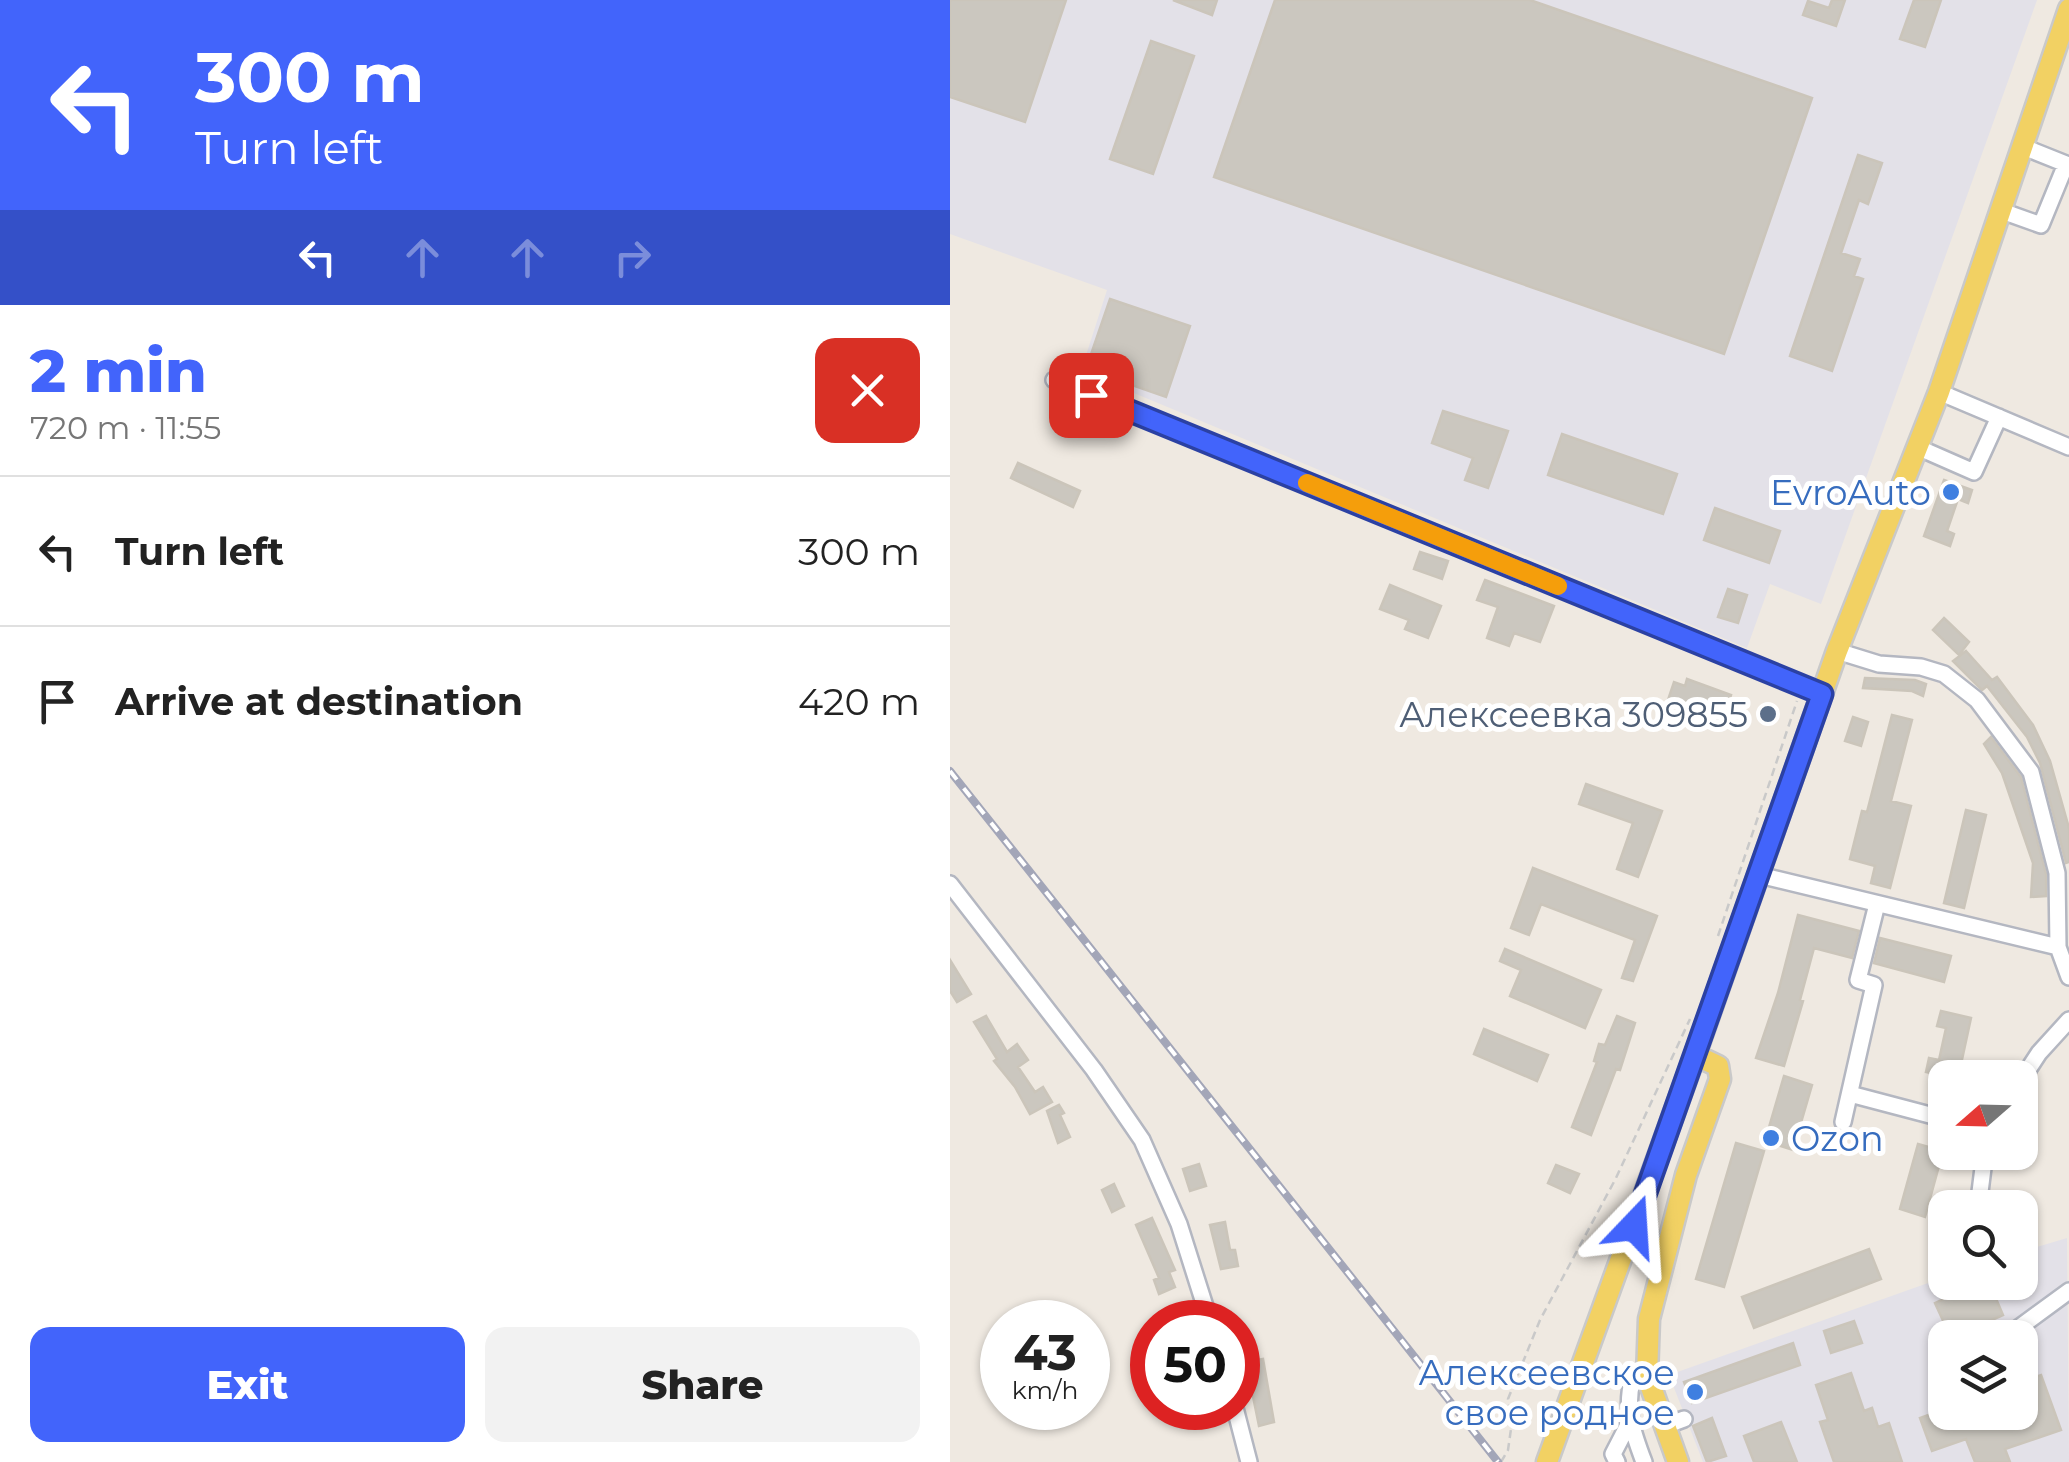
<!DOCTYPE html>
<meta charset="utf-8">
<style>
body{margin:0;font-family:Montserrat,sans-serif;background:#f2f2f2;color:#222;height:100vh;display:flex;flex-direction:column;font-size:38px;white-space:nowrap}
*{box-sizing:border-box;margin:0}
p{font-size:32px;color:#767676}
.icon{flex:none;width:55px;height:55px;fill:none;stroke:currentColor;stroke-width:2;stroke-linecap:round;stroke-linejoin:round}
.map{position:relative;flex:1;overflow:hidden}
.sheet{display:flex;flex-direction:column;background:#fff;width:950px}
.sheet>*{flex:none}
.guide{background:#4264fb;color:#fff;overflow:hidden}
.needle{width:65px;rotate:250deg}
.controls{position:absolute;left:978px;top:1060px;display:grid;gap:20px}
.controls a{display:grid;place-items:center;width:110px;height:110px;border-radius:20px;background:#fff;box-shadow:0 2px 8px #0004;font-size:50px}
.speed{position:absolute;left:30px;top:1300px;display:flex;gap:20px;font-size:50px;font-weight:700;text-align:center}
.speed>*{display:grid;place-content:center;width:130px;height:130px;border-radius:50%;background:#fff;box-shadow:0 2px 8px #0004;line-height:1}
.speed small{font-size:25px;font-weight:400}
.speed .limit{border:15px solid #d22;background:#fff;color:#111}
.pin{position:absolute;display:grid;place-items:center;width:85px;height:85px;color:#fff;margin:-42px;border-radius:20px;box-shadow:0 5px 15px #0006}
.me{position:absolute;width:110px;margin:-55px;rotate:20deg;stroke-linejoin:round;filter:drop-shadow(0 0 8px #0008)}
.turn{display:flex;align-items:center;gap:35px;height:210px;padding:0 30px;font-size:45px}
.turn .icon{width:130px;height:130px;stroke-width:2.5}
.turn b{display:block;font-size:70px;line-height:85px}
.lanes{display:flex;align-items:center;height:95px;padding:0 30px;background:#0003;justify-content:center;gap:50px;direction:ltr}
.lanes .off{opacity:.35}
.round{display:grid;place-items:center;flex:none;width:105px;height:105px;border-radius:20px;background:#f2f2f2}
.headline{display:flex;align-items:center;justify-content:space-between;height:170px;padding:0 30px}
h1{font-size:60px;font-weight:800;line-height:75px;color:#4264fb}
.cta{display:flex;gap:20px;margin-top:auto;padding:20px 30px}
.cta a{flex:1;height:115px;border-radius:20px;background:#4264fb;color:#fff;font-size:40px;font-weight:800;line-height:115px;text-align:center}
.cta a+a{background:#f2f2f2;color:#222}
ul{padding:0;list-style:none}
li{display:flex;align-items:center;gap:30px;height:150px;padding:0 30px;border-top:2px solid #e0e0e0}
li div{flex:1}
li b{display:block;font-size:38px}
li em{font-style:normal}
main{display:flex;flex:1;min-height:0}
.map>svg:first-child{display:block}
.industrial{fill:#e3e1e8;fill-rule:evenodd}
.building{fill:#cbc7bf;stroke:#cbc5ba;stroke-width:2.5}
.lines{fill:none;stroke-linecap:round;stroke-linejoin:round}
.minor-casing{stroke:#b4b7c1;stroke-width:20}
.major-casing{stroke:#c9c9c9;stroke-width:25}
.path{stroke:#c9c9c9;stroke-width:2.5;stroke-dasharray:8 5;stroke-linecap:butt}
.minor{stroke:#fff;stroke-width:15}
.major{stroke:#f2d163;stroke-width:20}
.rail-casing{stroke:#a3a6b8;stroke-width:8}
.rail{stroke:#fff;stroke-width:4;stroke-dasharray:11;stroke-linecap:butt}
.route-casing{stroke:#2b41a3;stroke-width:25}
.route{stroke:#4264fb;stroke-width:18}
.slow{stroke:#f59e0b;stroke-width:18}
.shop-dot{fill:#3f7fe0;stroke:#fff;stroke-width:4}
.service-dot{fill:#5c6f8a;stroke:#fff;stroke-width:4}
.labels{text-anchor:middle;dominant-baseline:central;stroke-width:10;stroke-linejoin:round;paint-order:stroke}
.shop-label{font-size:35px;fill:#366cbe;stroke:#fff;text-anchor:end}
.service-label{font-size:35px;fill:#4e5e75;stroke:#fff;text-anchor:end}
</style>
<main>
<section class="sheet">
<div class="guide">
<div class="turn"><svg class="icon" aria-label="left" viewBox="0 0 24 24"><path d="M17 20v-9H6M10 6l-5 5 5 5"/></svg><div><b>300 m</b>Turn left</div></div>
<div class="lanes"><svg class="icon" aria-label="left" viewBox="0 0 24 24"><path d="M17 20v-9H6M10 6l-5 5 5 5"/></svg><svg class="icon off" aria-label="ahead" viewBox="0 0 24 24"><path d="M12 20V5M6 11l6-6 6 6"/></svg><svg class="icon off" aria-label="ahead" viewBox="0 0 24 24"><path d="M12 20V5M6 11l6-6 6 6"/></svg><svg class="icon off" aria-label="right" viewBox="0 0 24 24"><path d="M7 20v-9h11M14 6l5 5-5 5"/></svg></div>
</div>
<div class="headline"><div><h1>2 min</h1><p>720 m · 11:55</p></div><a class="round" style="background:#d93025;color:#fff"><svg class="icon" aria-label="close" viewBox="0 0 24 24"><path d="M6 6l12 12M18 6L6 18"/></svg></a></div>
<ul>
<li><svg class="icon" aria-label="left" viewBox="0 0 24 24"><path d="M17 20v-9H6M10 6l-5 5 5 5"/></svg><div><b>Turn left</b></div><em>300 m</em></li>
<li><svg class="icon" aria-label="arrive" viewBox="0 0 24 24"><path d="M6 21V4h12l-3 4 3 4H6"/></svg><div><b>Arrive at destination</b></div><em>420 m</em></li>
</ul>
<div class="cta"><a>Exit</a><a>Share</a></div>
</section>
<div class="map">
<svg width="1119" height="1462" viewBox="0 0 1119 1462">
<rect width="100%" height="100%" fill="#efe9e1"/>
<path class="industrial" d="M 0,0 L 1087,0 L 871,604 L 820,584 L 797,648 L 131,371 L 157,290 L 0,234 Z
M 1117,1238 L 1119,1462 L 753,1462 L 719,1375 L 995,1277 L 995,1282 L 1070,1282 L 1070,1252 ZM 995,1338 L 1070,1338 L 1070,1412 L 995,1412 Z"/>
<path class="building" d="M 0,0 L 116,0 L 75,122 L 0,97 Z
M 223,0 L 267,0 L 262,15 Z
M 325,0 L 580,0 L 862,98 L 774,354 L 264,177 Z
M 882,0 L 895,0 L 886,26 L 853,15 L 858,1 L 879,8 Z
M 964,0 L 991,0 L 975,47 L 950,39 Z
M 201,41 L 244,56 L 203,174 L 160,159 Z
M 908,155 L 932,163 L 918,204 L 909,200 L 891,253 L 910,259 L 904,276 L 913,279 L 882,371 L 840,356 Z
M 160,299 L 240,326 L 216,397 L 136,369 Z
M 493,411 L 558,431 L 538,488 L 515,480 L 523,458 L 482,443 Z
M 612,434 L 727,474 L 713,514 L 598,475 Z
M 68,463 L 130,491 L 123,507 L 61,478 Z
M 994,480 L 1022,490 L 1018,503 L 1008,499 L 997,531 L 1004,534 L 1000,546 L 974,536 Z
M 765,508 L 830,531 L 819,563 L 754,540 Z
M 470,552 L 498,561 L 492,579 L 464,569 Z
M 535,580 L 604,606 L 590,642 L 564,633 L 559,646 L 537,638 L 548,607 L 527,600 Z
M 440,585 L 491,606 L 478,638 L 455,629 L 459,620 L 430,609 Z
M 778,589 L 797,595 L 788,623 L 768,617 Z
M 994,618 L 1019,642 L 1009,655 L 983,630 Z
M 1016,651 L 1042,680 L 1047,677 L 1083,725 L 1100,761 L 1119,828 L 1119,862 L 1116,863 L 1090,763 L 1077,737 L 1037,686 L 1032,690 L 1003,661 Z
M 915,678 L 965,680 L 976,684 L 973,696 L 962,691 L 913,688 Z
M 737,679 L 781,695 L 779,701 L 789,705 L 782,727 L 717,703 L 724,682 L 735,686 Z
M 942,715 L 962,720 L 941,801 L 961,806 L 940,888 L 921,883 L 925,866 L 900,859 L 912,811 L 917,812 Z
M 903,717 L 918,722 L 911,746 L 895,741 Z
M 1041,737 L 1071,777 L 1096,874 L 1096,896 L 1081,897 L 1083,863 L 1052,773 L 1034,744 Z
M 636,784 L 712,811 L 688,877 L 667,869 L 683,823 L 629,804 Z
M 1016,810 L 1036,815 L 1014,908 L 994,903 Z
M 583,868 L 707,916 L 683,981 L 672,978 L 685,940 L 591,904 L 579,935 L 561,928 Z
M 848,915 L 909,931 L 902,958 L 864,948 L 850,1000 L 853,1001 L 834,1066 L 806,1058 L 828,993 Z
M 930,938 L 1001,956 L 994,982 L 924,963 Z
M 555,949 L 651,990 L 635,1028 L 560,996 L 571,970 L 550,961 Z
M 0,960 L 21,994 L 7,1002 L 0,991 Z
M 991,1011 L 1021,1018 L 1008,1078 L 976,1072 L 979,1058 L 989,1060 L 996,1028 L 987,1026 Z
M 36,1016 L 57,1052 L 67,1044 L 78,1060 L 68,1067 L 85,1092 L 93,1087 L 102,1102 L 80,1114 L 65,1087 L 44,1061 L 47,1059 L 24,1022 Z
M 667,1016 L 685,1023 L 670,1070 L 666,1069 L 641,1135 L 622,1127 L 647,1062 L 644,1061 L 649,1044 L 655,1045 Z
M 534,1029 L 598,1055 L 587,1081 L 524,1054 Z
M 834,1076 L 862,1085 L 843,1150 L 815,1141 Z
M 109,1105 L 114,1113 L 110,1115 L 120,1137 L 108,1143 L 97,1111 Z
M 786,1143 L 814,1151 L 774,1287 L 746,1279 Z
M 968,1144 L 993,1151 L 975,1217 L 950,1209 Z
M 249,1164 L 256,1186 L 240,1191 L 233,1169 Z
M 606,1165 L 629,1174 L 620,1193 L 598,1183 Z
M 164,1184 L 174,1206 L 162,1212 L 152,1190 Z
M 202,1218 L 225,1270 L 219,1272 L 225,1287 L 209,1294 L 204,1280 L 209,1278 L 186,1225 Z
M 275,1222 L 280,1250 L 285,1250 L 288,1266 L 271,1269 L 260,1225 Z
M 919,1249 L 931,1279 L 804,1328 L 792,1297 Z
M 1030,1282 L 1039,1282 L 1053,1315 L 1001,1338 L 985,1303 Z
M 904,1321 L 912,1343 L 881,1353 L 874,1331 Z
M 843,1343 L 850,1365 L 742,1403 L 734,1382 Z
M 313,1359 L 324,1422 L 309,1426 L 296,1362 Z
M 901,1373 L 914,1411 L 922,1408 L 928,1427 L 939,1423 L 952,1462 L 884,1462 L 870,1422 L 878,1420 L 866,1385 Z
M 1091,1375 L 1111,1430 L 1055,1449 L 1060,1462 L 1025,1462 L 1016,1439 L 982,1451 L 970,1418 L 995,1409 L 995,1412 L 1070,1412 L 1070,1382 Z
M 762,1418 L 776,1456 L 757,1462 L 743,1426 Z
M 831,1422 L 847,1462 L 804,1462 L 794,1436 Z"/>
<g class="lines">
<g class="minor-casing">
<path id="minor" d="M 1049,210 L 1091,225 L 1116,164 L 1071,146
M 104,380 L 872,694
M 989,392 L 1119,447
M 967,447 L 1024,472 L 1049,417
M 887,651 L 929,664 L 971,667 L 994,674 L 1027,700 L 1081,772 L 1107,873 L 1108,947 L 1119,977
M 809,875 L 1108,947
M 0,884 L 144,1070 L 192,1140 L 229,1224 L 260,1322
M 1070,1082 L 1089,1053 L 1119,1020
M 900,1094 L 995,1119
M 893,1122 L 924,985 L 908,980 L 927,904
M 1028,1208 L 1035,1152
M 1063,1332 L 1119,1291
M 285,1408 L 299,1462
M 715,1426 L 734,1419
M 667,1462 L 663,1454 L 679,1423
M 694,1462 C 683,1433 674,1409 683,1378 L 697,1376"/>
</g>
<g class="major-casing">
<path id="major" d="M 597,1462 L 745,1055 L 887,651 L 989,392 L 1119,9
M 728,1462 L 697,1376 L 699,1319 L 736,1175 L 770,1079 L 768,1066 L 745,1055"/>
</g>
<path class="path" d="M 768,936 L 847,701
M 551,1462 L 558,1450 L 562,1422 L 558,1399 L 590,1320 L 666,1178 L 740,1019"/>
<use href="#minor" class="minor"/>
<use href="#major" class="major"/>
<g class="rail-casing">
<path id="rail" d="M 0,771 L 548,1462"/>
</g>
<use href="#rail" class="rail"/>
</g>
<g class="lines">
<g class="route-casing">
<path id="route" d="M 141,395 L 872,694 L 684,1226"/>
</g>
<use href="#route" class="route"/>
<path class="slow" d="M 357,483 L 608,586"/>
</g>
<g class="shop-dot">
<circle cx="1001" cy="492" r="10"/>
<circle cx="821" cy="1138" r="10"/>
<circle cx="745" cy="1392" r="10"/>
</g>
<circle class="service-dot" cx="818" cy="714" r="10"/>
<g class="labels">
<g class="shop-label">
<text x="981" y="492">EvroAuto</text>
<text x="841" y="1138" text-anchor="start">Ozon</text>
<text x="725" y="1372">Алексеевское<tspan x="725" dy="40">свое родное</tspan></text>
</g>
<g class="service-label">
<text x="798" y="714">Алексеевка 309855</text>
</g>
</g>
</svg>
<div class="controls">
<a><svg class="needle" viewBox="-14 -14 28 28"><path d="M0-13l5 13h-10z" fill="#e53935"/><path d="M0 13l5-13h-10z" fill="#767676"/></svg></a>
<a><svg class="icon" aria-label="search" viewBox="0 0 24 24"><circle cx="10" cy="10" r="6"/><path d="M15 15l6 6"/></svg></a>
<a><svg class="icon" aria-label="layers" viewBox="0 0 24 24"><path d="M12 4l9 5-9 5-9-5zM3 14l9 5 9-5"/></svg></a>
</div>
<div class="speed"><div>43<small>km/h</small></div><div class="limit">50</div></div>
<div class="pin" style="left:141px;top:395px;background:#d93025"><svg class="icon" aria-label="arrive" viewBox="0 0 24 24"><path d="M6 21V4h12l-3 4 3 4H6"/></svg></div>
<svg class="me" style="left:684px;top:1226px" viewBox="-20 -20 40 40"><path d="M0-17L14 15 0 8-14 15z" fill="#4264fb" stroke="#fff" stroke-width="4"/></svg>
</div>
</main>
